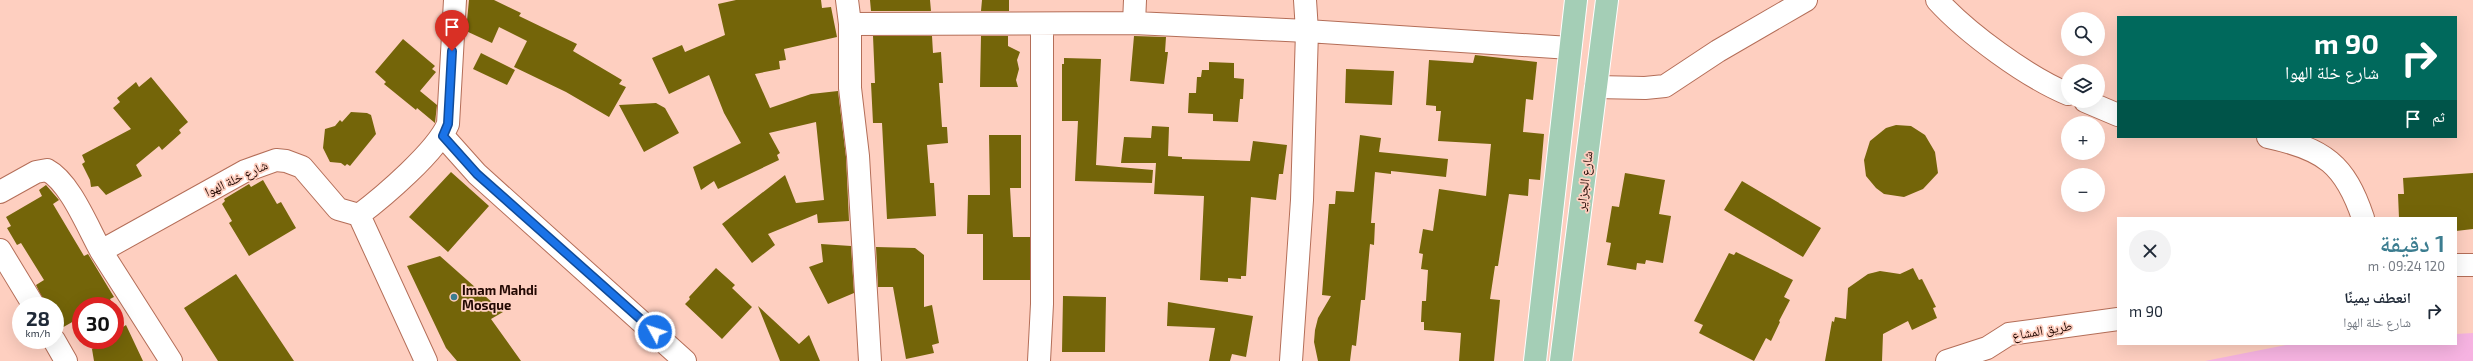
<!DOCTYPE html>
<html lang="ar">
<meta charset="utf-8">
<style>
body{margin:0;font-family:"Exo 2","Noto Naskh Arabic",sans-serif;background:#f2f2f3;color:#1f2937;direction:rtl;height:100vh;display:flex;flex-direction:column;font-size:15px;white-space:nowrap}
*{box-sizing:border-box;margin:0}
p{font-size:13px;color:#747a83}
.icon{flex:none;width:22px;height:22px;fill:none;stroke:currentColor;stroke-width:2;stroke-linecap:round;stroke-linejoin:round}
.map{position:relative;flex:1;overflow:hidden;direction:ltr}
.side{position:absolute;left:2117px;top:217px;width:340px;height:128px;display:flex;flex-direction:column;background:#fff;border-radius:0px;box-shadow:0 4px 16px #0002;direction:rtl}
.side>*{flex:none}
.banner{position:absolute;left:2117px;top:16px;width:340px;height:122px;border-radius:0px;box-shadow:0 4px 16px #0002;direction:rtl;background:#00695c;color:#fff;overflow:hidden}
.buttons{position:absolute;left:2061px;top:12px;display:grid;gap:8px}
.buttons a{display:grid;place-items:center;width:44px;height:44px;border-radius:50%;background:#fff;box-shadow:0 4px 16px #0002;font-size:20px}
.speed{position:absolute;left:12px;top:297px;display:flex;gap:8px;font-size:20px;font-weight:700;text-align:center}
.speed>*{display:grid;place-content:center;width:52px;height:52px;border-radius:50%;background:#fff;box-shadow:0 4px 16px #0002;line-height:1}
.speed small{font-size:10px;font-weight:400}
.speed .limit{border:6px solid #d22;background:#fff;color:#111}
.pin{position:absolute;display:grid;place-items:center;width:34px;height:34px;color:#fff;margin:-41px -17px;border-radius:50% 50% 50% 0;rotate:-45deg;box-shadow:0 0 4px #0007}
.pin .icon{rotate:45deg}
.me{position:absolute;width:44px;margin:-22px;rotate:310deg;stroke-linejoin:round;filter:drop-shadow(0 0 3px #0008)}
.turn{display:flex;align-items:center;gap:14px;height:84px;padding:0 12px;font-size:18px}
.turn .icon{width:52px;height:52px;stroke-width:2.5}
.turn b{display:block;font-size:28px;line-height:34px}
.then{display:flex;align-items:center;height:38px;padding:0 12px;background:#0003;gap:8px;font-size:15px}
.round{display:grid;place-items:center;flex:none;width:42px;height:42px;border-radius:21px;background:#f2f2f3}
.overview{display:flex;align-items:center;justify-content:space-between;height:68px;padding:0 12px}
h1{font-size:24px;font-weight:600;line-height:30px;color:#3c7d90}
ul{padding:0;list-style:none}
li{display:flex;align-items:center;gap:12px;height:52px;padding:0 12px}
li div{flex:1}
li b{display:block;font-size:15px}
li em{font-style:normal}
.map>svg:first-child{display:block}
.green{fill:#f6b3e1}
.building{fill:#746509}
.lines{fill:none;stroke-linecap:round;stroke-linejoin:round}
.minor-casing{stroke:#b46e58;stroke-width:24}
.major-casing{stroke:#fff;stroke-width:24}
.minor{stroke:#fff;stroke-width:22}
.major{stroke:#a4ceb6;stroke-width:22}
.route-casing{stroke:#114b97;stroke-width:10}
.route{stroke:#1a73e8;stroke-width:7}
.poi-dot{fill:#3c7d90;stroke:#fecfc0;stroke-width:1.5}
.labels{text-anchor:middle;dominant-baseline:central;stroke-width:3.5;stroke-linejoin:round;paint-order:stroke}
.street-label{font-size:13px;fill:#230903;stroke:#fecfc0}
.poi-label{font-size:13px;font-weight:bold;fill:#230903;stroke:#fecfc0;text-anchor:start}
</style>
<div class="map">
<svg width="2473" height="361" viewBox="0 0 2473 361">
<rect width="100%" height="100%" fill="#fecfc0"/>
<path class="green" d="M 2473,333 L 2473,361 L 2205,361 L 2286,345 L 2456,344 L 2456,334 Z"/>
<path class="building" d="M 469,0 L 494,0 L 521,13 L 519,16 L 577,44 L 573,51 L 622,80 L 619,84 L 626,87 L 609,117 L 566,92 L 514,67 L 527,41 L 499,27 L 492,43 L 466,31 Z
M 736,0 L 821,0 L 822,8 L 831,7 L 837,37 L 784,49 L 786,60 L 779,61 L 780,69 L 755,74 L 770,108 L 811,94 L 838,91 L 846,157 L 849,221 L 818,223 L 817,214 L 768,234 L 775,245 L 752,263 L 722,224 L 785,175 L 796,203 L 824,200 L 816,122 L 769,133 L 780,153 L 777,155 L 779,160 L 718,189 L 714,181 L 701,190 L 693,167 L 741,143 L 724,113 L 709,75 L 669,94 L 652,58 L 682,45 L 685,52 L 725,35 L 718,4 Z
M 870,0 L 930,0 L 931,11 L 871,11 Z
M 982,0 L 1009,0 L 1009,11 L 981,11 Z
M 873,36 L 932,36 L 933,53 L 941,52 L 943,83 L 939,83 L 942,127 L 947,127 L 948,143 L 927,145 L 930,183 L 934,183 L 936,216 L 887,219 L 882,123 L 873,123 L 871,83 L 875,83 Z
M 981,36 L 1008,36 L 1008,46 L 1020,52 L 1017,60 L 1019,69 L 1016,80 L 1018,87 L 980,87 Z
M 1134,36 L 1166,37 L 1165,52 L 1168,52 L 1164,84 L 1130,81 Z
M 403,39 L 435,66 L 432,69 L 436,72 L 420,91 L 437,105 L 435,123 L 417,108 L 416,110 L 384,84 L 386,82 L 375,72 Z
M 481,53 L 515,70 L 507,85 L 473,69 Z
M 1475,55 L 1537,62 L 1533,100 L 1526,99 L 1523,132 L 1544,134 L 1540,180 L 1529,179 L 1528,196 L 1509,194 L 1498,266 L 1495,266 L 1490,299 L 1500,300 L 1494,361 L 1459,361 L 1461,333 L 1424,330 L 1424,322 L 1421,322 L 1422,301 L 1426,301 L 1428,270 L 1421,269 L 1423,254 L 1419,253 L 1423,229 L 1433,231 L 1439,189 L 1486,196 L 1491,144 L 1438,141 L 1441,111 L 1436,111 L 1436,106 L 1426,105 L 1429,60 L 1473,63 Z
M 1064,58 L 1101,59 L 1096,165 L 1153,170 L 1152,183 L 1075,181 L 1078,121 L 1062,121 L 1062,64 L 1064,64 Z
M 1209,62 L 1234,63 L 1234,78 L 1244,79 L 1243,99 L 1240,99 L 1238,122 L 1213,121 L 1213,114 L 1188,113 L 1189,93 L 1196,93 L 1197,77 L 1201,77 L 1202,70 L 1209,70 Z
M 1346,69 L 1394,71 L 1392,105 L 1345,103 Z
M 151,77 L 188,122 L 179,130 L 181,133 L 162,150 L 159,146 L 136,165 L 142,176 L 106,195 L 98,186 L 91,187 L 90,180 L 82,164 L 85,162 L 82,155 L 131,129 L 113,108 L 120,102 L 117,98 L 136,82 L 139,87 Z
M 656,103 L 665,108 L 679,133 L 644,152 L 619,105 Z
M 351,112 L 367,113 L 371,115 L 376,134 L 350,166 L 347,164 L 345,166 L 341,163 L 330,162 L 323,148 L 325,129 L 335,126 L 340,120 L 342,122 Z
M 1896,125 L 1911,126 L 1925,135 L 1935,152 L 1938,173 L 1923,189 L 1904,197 L 1884,194 L 1876,188 L 1866,176 L 1864,160 L 1870,141 L 1886,128 Z
M 1152,126 L 1169,127 L 1168,156 L 1182,157 L 1182,159 L 1250,161 L 1253,141 L 1287,145 L 1283,174 L 1279,174 L 1276,200 L 1251,197 L 1246,276 L 1241,276 L 1241,279 L 1228,278 L 1228,282 L 1200,280 L 1204,196 L 1154,194 L 1156,163 L 1121,163 L 1124,137 L 1151,138 Z
M 989,135 L 1021,135 L 1021,188 L 1010,188 L 1013,237 L 1030,237 L 1030,280 L 983,280 L 983,234 L 967,234 L 968,195 L 990,195 Z
M 1360,135 L 1381,138 L 1379,152 L 1448,159 L 1446,177 L 1391,171 L 1391,174 L 1375,172 L 1371,223 L 1375,223 L 1374,245 L 1370,244 L 1365,300 L 1361,300 L 1356,346 L 1352,345 L 1350,361 L 1318,361 L 1314,342 L 1315,330 L 1318,318 L 1331,296 L 1322,295 L 1329,204 L 1335,204 L 1336,191 L 1354,192 Z
M 451,172 L 489,206 L 448,252 L 409,217 Z
M 1625,173 L 1665,180 L 1659,214 L 1671,216 L 1663,263 L 1646,260 L 1645,264 L 1637,263 L 1636,270 L 1607,265 L 1611,243 L 1606,242 L 1612,206 L 1619,207 Z
M 2473,173 L 2473,229 L 2456,231 L 2456,218 L 2399,218 L 2398,194 L 2404,194 L 2403,178 Z
M 263,180 L 277,204 L 281,202 L 296,228 L 249,256 L 229,223 L 232,221 L 222,204 L 225,201 L 224,199 L 249,184 L 251,187 Z
M 1742,181 L 1821,228 L 1803,257 L 1724,210 Z
M 46,185 L 59,200 L 53,204 L 84,256 L 88,254 L 114,297 L 110,299 L 114,306 L 81,306 L 81,317 L 60,329 L 55,328 L 55,306 L 46,306 L 36,285 L 44,280 L 21,243 L 17,245 L 7,228 L 11,226 L 6,217 L 42,196 L 39,190 Z
M 821,244 L 851,246 L 854,293 L 828,304 L 809,267 L 823,262 Z
M 876,247 L 915,248 L 924,255 L 924,307 L 932,305 L 939,343 L 932,345 L 934,353 L 906,359 L 893,287 L 878,287 Z
M 1736,252 L 1793,280 L 1784,297 L 1790,300 L 1779,321 L 1780,322 L 1771,341 L 1766,338 L 1754,361 L 1699,333 L 1703,325 L 1694,321 L 1729,253 L 1734,255 Z
M 440,256 L 503,312 L 491,319 L 521,361 L 457,361 L 446,348 L 407,266 Z
M 716,268 L 735,285 L 732,288 L 752,307 L 722,339 L 685,304 L 690,299 L 689,297 Z
M 1913,268 L 1919,280 L 1922,279 L 1936,307 L 1933,308 L 1937,318 L 1912,330 L 1908,321 L 1883,334 L 1882,361 L 1825,361 L 1832,321 L 1834,322 L 1835,317 L 1846,319 L 1848,288 L 1868,274 L 1880,271 L 1900,274 Z
M 236,274 L 294,361 L 218,361 L 184,308 Z
M 1063,296 L 1106,297 L 1105,352 L 1062,352 Z
M 1168,302 L 1253,316 L 1246,357 L 1232,354 L 1230,361 L 1209,361 L 1215,328 L 1167,326 Z
M 758,306 L 799,344 L 809,335 L 820,361 L 780,361 Z
M 115,313 L 123,327 L 126,325 L 143,361 L 94,361 L 92,349 L 108,340 L 115,340 Z"/>
<g class="lines">
<g class="minor-casing">
<path id="minor" d="M 847,0 L 850,24 L 850,88 L 858,156 L 870,361
M 1937,0 C 1967,33 2027,77 2068,94
M 1134,23 L 1135,0
M 850,24 L 1134,23 L 1307,31 L 1570,48
M 1596,87 L 1645,88 L 1665,86 L 1718,51 L 1806,0
M 2085,101 L 2118,115
M 443,136 L 477,174 L 685,361
M 2268,137 C 2324,149 2345,164 2363,218
M 0,192 L 36,172 L 47,170 C 70,182 88,228 101,251 L 245,171 L 276,160 L 286,161 L 302,167 L 338,209 L 359,215 C 383,197 437,151 448,124 L 455,0
M 359,215 L 426,361
M 0,250 L 34,306
M 101,251 L 171,361
M 2456,265 L 2473,265
M 54,340 L 66,361
M 1039,361 L 1042,304 L 1042,24
M 1291,361 L 1302,200 L 1307,31 L 1305,0
M 1947,361 L 1987,348 L 2009,334 L 2118,319"/>
</g>
<g class="major-casing">
<path id="major" d="M 1535,361 L 1576,0
M 1561,361 L 1607,0"/>
</g>
<use href="#minor" class="minor"/>
<use href="#major" class="major"/>
</g>
<g class="lines">
<g class="route-casing">
<path id="route" d="M 452,51 L 448,124 L 443,136 L 477,174 L 655,332"/>
</g>
<use href="#route" class="route"/>
</g>
<circle class="poi-dot" cx="454" cy="297" r="4"/>
<g class="labels">
<g class="street-label">
<text transform="translate(236 178) rotate(-25)">شارع خلة الهوا</text>
<text transform="translate(1584 181) rotate(-83)">شارع الجزاير</text>
<text transform="translate(2042 330) rotate(-10)">طريق المشاع</text>
</g>
<g class="poi-label">
<text x="462" y="290">Imam Mahdi<tspan x="462" dy="15">Mosque</tspan></text>
</g>
</g>
</svg>
<div class="buttons">
<a><svg class="icon" aria-label="search" viewBox="0 0 24 24"><circle cx="10" cy="10" r="6"/><path d="M15 15l6 6"/></svg></a>
<a><svg class="icon" aria-label="layers" viewBox="0 0 24 24"><path d="M12 4l9 5-9 5-9-5zM3 14l9 5 9-5"/></svg></a>
<a>+</a>
<a>−</a>
</div>
<div class="speed"><div>28<small>km/h</small></div><div class="limit">30</div></div>
<div class="pin" style="left:452px;top:51px;background:#d93025"><svg class="icon" aria-label="arrive" viewBox="0 0 24 24"><path d="M6 21V4h12l-3 4 3 4H6"/></svg></div>
<svg class="me" style="left:655px;top:332px" viewBox="-20 -20 40 40"><circle r="17" fill="#1a73e8" stroke="#fff" stroke-width="3"/><path d="M0-11L8 9 0 5-8 9z" fill="#fff"/></svg>
<div class="banner">
<div class="turn"><svg class="icon" aria-label="right" viewBox="0 0 24 24"><path d="M7 20v-9h11M14 6l5 5-5 5"/></svg><div><b>90 m</b>شارع خلة الهوا</div></div>
<div class="then">ثم<svg class="icon" aria-label="arrive" viewBox="0 0 24 24"><path d="M6 21V4h12l-3 4 3 4H6"/></svg></div>
</div>
<section class="side">
<div class="overview"><div><h1>1 دقيقة</h1><p>120 m · 09:24</p></div><a class="round"><svg class="icon" aria-label="close" viewBox="0 0 24 24"><path d="M6 6l12 12M18 6L6 18"/></svg></a></div>
<ul>
<li><svg class="icon" aria-label="right" viewBox="0 0 24 24"><path d="M7 20v-9h11M14 6l5 5-5 5"/></svg><div><b>انعطف يمينًا</b><p>شارع خلة الهوا</p></div><em>90 m</em></li>
</ul>
</section>
</div>
